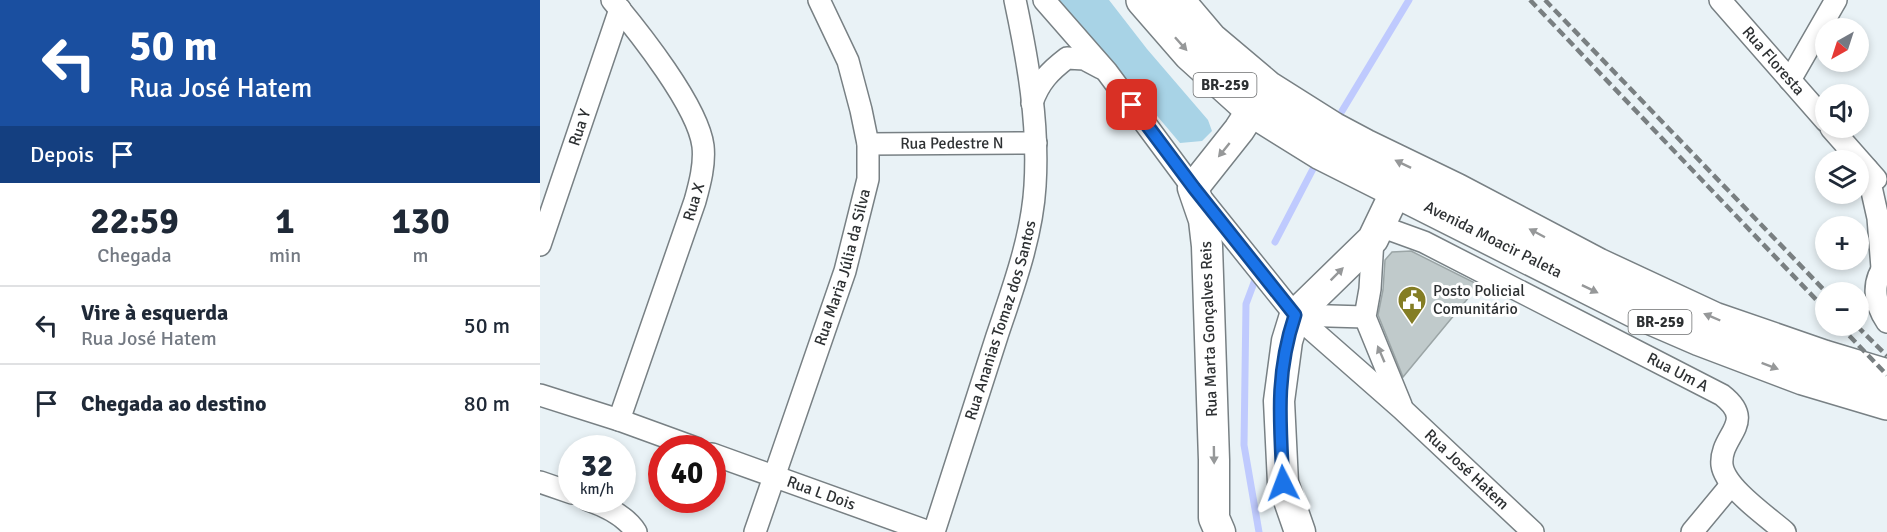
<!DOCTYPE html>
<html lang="pt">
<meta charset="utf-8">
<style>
body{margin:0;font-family:Signika,sans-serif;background:#f6f6f7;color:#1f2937;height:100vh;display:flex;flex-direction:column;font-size:22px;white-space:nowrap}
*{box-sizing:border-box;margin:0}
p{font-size:20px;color:#747a83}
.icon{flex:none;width:33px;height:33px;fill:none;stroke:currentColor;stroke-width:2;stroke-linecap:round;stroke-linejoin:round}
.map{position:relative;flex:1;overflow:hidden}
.details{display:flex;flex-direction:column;background:#fff;width:540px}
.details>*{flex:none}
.hud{background:#1a4fa0;color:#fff;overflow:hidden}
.needle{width:39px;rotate:219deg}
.buttons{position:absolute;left:1275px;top:18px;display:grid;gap:12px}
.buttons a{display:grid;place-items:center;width:54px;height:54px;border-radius:50%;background:#fff;box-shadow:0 3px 9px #0003;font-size:30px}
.speed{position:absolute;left:18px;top:435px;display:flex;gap:12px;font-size:30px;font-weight:700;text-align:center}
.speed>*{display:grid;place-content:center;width:78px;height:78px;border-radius:50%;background:#fff;box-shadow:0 3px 9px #0003;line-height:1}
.speed small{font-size:15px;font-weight:400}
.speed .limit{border:9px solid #d22;background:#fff;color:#111}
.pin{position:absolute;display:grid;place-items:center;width:51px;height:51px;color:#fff;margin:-26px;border-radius:12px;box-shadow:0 3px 9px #0006}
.me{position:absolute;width:66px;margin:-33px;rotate:357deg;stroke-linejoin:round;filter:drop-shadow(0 0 4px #0008)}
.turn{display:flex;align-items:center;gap:21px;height:126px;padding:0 30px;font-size:27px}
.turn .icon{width:78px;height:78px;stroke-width:2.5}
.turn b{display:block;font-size:42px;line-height:51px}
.then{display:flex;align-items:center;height:57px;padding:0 30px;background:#0003;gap:12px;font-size:22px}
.eta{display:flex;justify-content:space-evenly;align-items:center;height:102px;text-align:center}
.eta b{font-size:36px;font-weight:700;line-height:42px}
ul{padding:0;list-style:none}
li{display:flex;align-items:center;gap:18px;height:78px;padding:0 30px;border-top:2px solid #e0e1e3}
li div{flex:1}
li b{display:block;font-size:22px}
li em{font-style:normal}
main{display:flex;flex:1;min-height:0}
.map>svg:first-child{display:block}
.green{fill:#a8d3e6}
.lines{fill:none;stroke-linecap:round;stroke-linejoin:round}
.stream{stroke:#bfcafe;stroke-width:7}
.building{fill:#c0cacb;stroke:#9ba5a6;stroke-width:1.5}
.street-casing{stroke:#788084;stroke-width:24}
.secondary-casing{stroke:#788084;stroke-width:33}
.primary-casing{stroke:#788084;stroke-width:36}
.street{stroke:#fff;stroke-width:21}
.secondary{stroke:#fff;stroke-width:30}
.primary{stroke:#fff;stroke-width:33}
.rail{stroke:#797f81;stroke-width:4.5;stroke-dasharray:9 4.5;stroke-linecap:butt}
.oneway{fill:#969899}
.route-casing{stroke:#114b97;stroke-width:15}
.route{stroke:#1a73e8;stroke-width:10}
.labels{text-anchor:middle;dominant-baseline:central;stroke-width:6;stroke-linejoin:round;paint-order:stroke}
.shield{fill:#fff;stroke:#6d6f70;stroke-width:1.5}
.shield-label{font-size:15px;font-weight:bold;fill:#2e3133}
.street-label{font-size:16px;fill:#2e3133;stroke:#fff}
.poi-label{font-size:16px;fill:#2e3133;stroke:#fff;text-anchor:start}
</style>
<main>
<section class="details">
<div class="hud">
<div class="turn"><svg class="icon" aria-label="left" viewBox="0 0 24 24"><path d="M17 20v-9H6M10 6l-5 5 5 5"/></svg><div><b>50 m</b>Rua José Hatem</div></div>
<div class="then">Depois<svg class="icon" aria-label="arrive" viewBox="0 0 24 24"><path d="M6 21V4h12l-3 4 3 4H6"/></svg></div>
</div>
<div class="eta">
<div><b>22:59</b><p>Chegada</p></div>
<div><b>1</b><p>min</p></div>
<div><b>130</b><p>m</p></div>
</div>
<ul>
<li><svg class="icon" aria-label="left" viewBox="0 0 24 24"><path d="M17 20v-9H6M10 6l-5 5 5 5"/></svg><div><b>Vire à esquerda</b><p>Rua José Hatem</p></div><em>50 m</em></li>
<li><svg class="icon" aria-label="arrive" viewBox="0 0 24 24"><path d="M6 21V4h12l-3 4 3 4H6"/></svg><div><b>Chegada ao destino</b></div><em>80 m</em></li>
</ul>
</section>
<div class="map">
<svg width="1347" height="532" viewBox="0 0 1347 532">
<rect width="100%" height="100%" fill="#e9f2f6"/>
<path class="green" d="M 519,0 L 569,0 L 607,49 L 668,120 L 672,131 L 662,141 L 640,143 Z"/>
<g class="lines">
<path class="stream" d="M 802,111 L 869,0
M 735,242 L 774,167
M 715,280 L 706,304 L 704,445 L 719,532"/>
</g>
<path class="building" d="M 871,251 L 939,285 L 863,377 L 838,315 L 843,290 L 845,260 L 852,252 Z"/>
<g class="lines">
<g class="street-casing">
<g id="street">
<path d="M 72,0 C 98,31 158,106 163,146 C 165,164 160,183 155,201 L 79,420"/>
<path id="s1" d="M 504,0 L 567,72 L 653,188 L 755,315 L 862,409 L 993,532"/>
<path id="s2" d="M 1180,0 L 1286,121"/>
<path d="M 1250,80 L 1296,0"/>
<path d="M 492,103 C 499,82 510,71 527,58 L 544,59 L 561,68"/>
<path d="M 1291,128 L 1336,179"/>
<path id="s3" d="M 328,144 L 496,143"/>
<path d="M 1327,169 L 1338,218 L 1342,268"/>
<path id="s4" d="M 840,226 L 884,242 L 1182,395 C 1218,423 1179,435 1182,465 C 1185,488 1228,517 1245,532"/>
<path d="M 833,239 L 830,289 L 825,317 L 861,405"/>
<path id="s5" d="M 0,245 L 80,9"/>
<path d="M 1347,263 C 1331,281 1334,303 1347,322"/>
<path d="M 755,315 L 825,317"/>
<path d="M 0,395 L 79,420 L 156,448"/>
<path id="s6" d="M 172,454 L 389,532"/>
<path d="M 0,482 L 32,493"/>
<path d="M 48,500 C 65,506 86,516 96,532"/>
<path id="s7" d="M 215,532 L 305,271 L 328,179 L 328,144 L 321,110 L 308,61 L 279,0"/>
<path id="s8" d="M 394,532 C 415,467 436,401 457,336 C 473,288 492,237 495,186 C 499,123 488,61 475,0"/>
<path d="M 1152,532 L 1191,485"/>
</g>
</g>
<g class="secondary-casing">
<path id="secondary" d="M 680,532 L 674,518 L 674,460 L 667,246 L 664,220 L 653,188 L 699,130 L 712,110
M 760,532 L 743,483 L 739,401 L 747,341 L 755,315 L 833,239 L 856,191"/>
</g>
<g class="primary-casing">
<g id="primary">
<path id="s9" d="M 603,0 L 650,54 L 712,110 L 781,153 L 1093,310 L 1160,339 L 1263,378 L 1347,403"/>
<path d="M 637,0 L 670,39 L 728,88 L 793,129 L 825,146 L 916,190 L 1058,265 L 1174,319 L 1284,357 L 1347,376"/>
</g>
</g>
<use href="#street" class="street"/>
<use href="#secondary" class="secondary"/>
<use href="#primary" class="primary"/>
<path class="rail" d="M 990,0 L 1286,310
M 1005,0 L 1286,292
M 1300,326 L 1347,375
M 1317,326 L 1347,356"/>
</g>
<defs><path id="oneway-solid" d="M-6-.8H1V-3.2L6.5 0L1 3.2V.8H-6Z" transform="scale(1.5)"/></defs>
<g class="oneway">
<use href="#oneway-solid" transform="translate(641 44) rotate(48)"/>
<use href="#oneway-solid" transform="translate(684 150) rotate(129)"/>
<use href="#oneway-solid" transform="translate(863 164) rotate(-154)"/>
<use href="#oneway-solid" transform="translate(997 233) rotate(-152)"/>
<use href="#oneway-solid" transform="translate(797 274) rotate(-45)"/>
<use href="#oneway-solid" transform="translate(1050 289) rotate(26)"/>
<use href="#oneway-solid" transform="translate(1172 317) rotate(-157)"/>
<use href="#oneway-solid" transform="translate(841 354) rotate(-113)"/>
<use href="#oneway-solid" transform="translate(1230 366) rotate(21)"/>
<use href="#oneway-solid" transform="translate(674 455) rotate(89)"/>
</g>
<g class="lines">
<g class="route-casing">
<path id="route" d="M 592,105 L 654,188 L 755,315 C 735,375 740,421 743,483"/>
</g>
<use href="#route" class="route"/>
</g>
<defs>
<g id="civic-pin" transform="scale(1.5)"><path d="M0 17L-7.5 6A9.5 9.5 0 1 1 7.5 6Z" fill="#847d24" stroke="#fff"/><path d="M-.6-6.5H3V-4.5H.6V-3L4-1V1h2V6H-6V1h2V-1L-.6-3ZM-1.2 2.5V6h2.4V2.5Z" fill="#fff"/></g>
</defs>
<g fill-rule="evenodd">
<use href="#civic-pin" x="872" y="300"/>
</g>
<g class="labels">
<g class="shield">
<rect x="653.5" y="73" width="63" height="24" rx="4.5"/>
<rect x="1088.5" y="310" width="63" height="24" rx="4.5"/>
</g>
<g class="shield-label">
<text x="685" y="85">BR-259</text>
<text x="1120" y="322">BR-259</text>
</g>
<g class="street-label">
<text stroke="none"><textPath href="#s2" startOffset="81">Rua Floresta</textPath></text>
<text stroke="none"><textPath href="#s5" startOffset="124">Rua Y</textPath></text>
<text stroke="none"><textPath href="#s3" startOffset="84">Rua Pedestre N</textPath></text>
<text transform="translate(154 202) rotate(-73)">Rua X</text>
<text stroke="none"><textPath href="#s9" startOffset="429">Avenida Moacir Paleta</textPath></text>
<text stroke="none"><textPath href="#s7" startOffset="279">Rua Maria Júlia da Silva</textPath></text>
<text stroke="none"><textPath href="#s8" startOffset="222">Rua Ananias Tomaz dos Santos</textPath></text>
<text transform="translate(669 329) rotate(-92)">Rua Marta Gonçalves Reis</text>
<text stroke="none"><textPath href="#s4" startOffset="332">Rua Um A</textPath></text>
<text stroke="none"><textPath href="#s1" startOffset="634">Rua José Hatem</textPath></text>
<text stroke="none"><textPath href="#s6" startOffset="116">Rua L Dois</textPath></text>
</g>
<g class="poi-label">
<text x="893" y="291">Posto Policial<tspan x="893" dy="18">Comunitário</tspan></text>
</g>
</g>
</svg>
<div class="buttons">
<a><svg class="needle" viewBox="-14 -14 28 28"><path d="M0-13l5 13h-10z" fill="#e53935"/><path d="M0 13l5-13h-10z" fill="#747a83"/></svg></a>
<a><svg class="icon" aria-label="sound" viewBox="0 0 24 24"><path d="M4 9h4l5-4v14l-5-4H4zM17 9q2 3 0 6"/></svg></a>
<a><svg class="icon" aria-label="layers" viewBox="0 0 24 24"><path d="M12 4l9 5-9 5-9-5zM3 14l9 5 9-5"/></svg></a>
<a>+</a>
<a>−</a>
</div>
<div class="speed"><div>32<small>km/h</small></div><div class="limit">40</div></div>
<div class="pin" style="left:592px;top:105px;background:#d93025"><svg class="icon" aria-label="arrive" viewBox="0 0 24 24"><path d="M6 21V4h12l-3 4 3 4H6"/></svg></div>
<svg class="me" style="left:743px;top:483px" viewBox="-20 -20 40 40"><path d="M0-17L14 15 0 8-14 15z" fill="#1a73e8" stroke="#fff" stroke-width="4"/></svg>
</div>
</main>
